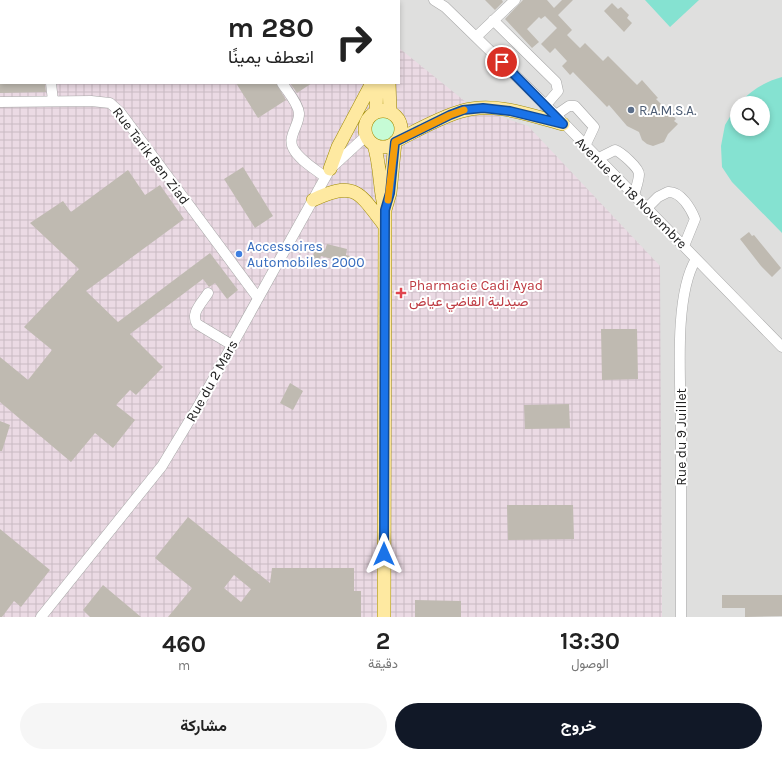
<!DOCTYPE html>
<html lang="ar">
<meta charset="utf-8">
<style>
body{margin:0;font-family:Karla,Vazirmatn,sans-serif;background:#f6f6f6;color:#222;direction:rtl;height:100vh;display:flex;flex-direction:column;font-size:15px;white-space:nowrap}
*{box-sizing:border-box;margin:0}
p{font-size:13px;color:#767676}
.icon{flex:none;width:22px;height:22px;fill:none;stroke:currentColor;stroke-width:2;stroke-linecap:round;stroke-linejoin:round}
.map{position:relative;height:617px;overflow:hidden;direction:ltr}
.details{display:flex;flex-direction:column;background:#fff;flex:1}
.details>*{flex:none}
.banner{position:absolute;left:0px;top:0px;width:400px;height:84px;box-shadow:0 2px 6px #0003;direction:rtl;background:#fff;color:#222;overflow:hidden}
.tools{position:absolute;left:730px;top:96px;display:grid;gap:8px}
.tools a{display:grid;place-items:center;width:40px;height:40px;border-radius:50%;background:#fff;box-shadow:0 2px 6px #0003;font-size:20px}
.pin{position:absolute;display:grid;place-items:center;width:34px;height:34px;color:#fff;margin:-17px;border:2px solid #fff;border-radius:50%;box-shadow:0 1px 4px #0007}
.me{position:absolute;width:44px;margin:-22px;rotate:0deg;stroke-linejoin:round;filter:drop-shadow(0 0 3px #0008)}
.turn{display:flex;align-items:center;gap:14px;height:84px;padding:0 20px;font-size:18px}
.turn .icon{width:52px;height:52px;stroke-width:2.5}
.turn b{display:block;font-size:28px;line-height:34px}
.eta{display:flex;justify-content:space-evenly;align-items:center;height:68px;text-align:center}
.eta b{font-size:24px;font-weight:700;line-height:28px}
.action{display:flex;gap:8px;margin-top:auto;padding:8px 20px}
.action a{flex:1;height:46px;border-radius:24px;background:#111827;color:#fff;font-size:16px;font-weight:700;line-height:46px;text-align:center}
.action a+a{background:#f6f6f6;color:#222}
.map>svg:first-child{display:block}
.residential{fill:#dfdfde;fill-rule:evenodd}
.industrial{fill:url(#industrial-grid)}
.park{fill:#c6fbd5}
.pitch{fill:#85e2d1}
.building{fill:#bfbab1;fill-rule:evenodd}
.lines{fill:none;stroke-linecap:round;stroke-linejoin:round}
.minor-casing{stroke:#a8a8a8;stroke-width:11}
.major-casing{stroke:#9f8b00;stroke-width:14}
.minor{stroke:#fff;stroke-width:10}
.major{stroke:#fee9a1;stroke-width:13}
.route-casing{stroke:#114b97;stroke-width:10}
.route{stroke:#1a73e8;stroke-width:7}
.slow{stroke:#f59e0b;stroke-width:7}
.service-dot{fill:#5c6f8a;stroke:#fff;stroke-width:1.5}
.shop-dot{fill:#3f7fe0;stroke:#fff;stroke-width:1.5}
.health-dot{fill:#e0444e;stroke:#fff;stroke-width:1.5}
.labels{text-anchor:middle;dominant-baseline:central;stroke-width:4;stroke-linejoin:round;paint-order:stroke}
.service-label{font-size:14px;fill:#4e5e75;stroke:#fff;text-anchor:start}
.street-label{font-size:14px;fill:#212121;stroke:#fff}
.shop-label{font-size:14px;fill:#366cbe;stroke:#fff;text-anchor:start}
.health-label{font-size:14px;fill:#be3a42;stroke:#fff;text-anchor:start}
</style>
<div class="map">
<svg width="782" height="617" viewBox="0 0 782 617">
<defs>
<pattern id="industrial-grid" width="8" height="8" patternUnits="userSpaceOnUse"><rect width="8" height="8" fill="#ebdae4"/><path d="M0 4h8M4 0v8" fill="none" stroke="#c9bbc3"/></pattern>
</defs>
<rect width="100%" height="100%" fill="#f2f1e8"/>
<path class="residential" d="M 0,0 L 782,0 L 782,617 L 0,617 ZM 1,1 L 399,1 L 399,83 L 1,83 ZM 737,103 L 763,103 L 763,129 L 737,129 Z"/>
<path class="industrial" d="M 0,0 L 355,0 L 1,1 L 1,83 L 399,83 L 399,48 L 472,107 L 528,126 L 660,266 L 662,617 L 0,617 Z"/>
<path class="park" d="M367 129a16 16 0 1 1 32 0a16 16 0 1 1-32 0Z"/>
<path class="pitch" d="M 645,0 L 699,0 L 670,27 Z
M 782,77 L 782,233 L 732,182 L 722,167 L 721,146 L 725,125 L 737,105 L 737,129 L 763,129 L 763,103 L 739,103 C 752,90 764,82 782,77 Z"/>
<path class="building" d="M 485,0 L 502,0 L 503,2 L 495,10 Z
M 523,0 L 547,0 L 554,8 L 562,0 L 573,0 L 558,15 L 572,30 L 567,35 L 580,48 L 585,43 L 603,61 L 608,56 L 637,85 L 642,80 L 658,98 L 656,99 L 676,119 L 674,121 L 678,124 L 668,134 L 664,142 L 653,146 L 647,144 L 642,140 L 639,132 L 627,126 L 609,105 L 607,107 L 573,72 L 570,75 L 562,66 L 567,61 L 555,48 L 550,53 L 541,44 L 557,28 L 545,16 L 541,19 L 539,17 L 527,29 L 539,42 L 532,48 L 505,19 Z
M 612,3 L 618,9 L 621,7 L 629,15 L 627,18 L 632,23 L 624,32 L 604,11 Z
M 0,83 L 45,83 L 46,92 L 0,93 Z
M 236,83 L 276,83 L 286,100 L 258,118 Z
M 290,83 L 312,83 L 297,93 Z
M 243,167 L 273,216 L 255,228 L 224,179 Z
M 128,170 L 145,195 L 160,185 L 184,219 L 86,291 L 118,322 L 210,253 L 238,290 L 227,299 L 215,283 L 209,287 L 203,279 L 130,334 L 163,367 L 136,395 L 130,390 L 116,405 L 135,420 L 113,448 L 95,433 L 71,462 L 0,402 L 0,357 L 28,380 L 52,350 L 24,327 L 79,269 L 30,223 L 63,201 L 71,212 Z
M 749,232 L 752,236 L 754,235 L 781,268 L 772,277 L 761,266 L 740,239 Z
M 327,244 L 347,249 L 346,255 L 350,256 L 349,264 L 321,256 L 319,263 L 312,261 L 315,247 L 325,250 Z
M 601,329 L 637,329 L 638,379 L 602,380 Z
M 290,383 L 303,391 L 293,410 L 280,403 Z
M 569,404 L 570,428 L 525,429 L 524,405 Z
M 0,421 L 10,425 L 2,451 L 0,451 Z
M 507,505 L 573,505 L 574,539 L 508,540 Z
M 188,517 L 270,583 L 272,568 L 354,568 L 354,591 L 361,591 L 361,617 L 168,617 L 192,588 L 155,558 ZM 234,575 L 251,589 L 241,602 L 224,588 Z
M 0,529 L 50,570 L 21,607 L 14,601 L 2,617 L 0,617 Z
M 103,585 L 141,617 L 90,617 L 83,610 Z
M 722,595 L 782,595 L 782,616 L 745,617 L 745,608 L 722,608 Z
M 415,600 L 461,601 L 461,617 L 415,617 Z"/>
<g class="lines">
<g class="minor-casing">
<path id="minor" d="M 434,0 L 445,7 L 556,115 L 782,347
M 493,20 L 556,82 L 558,91 L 545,106
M 476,37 L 515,0
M 51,83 L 53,101
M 282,83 C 287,91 298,103 299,113 C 300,124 287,137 293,148 C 299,160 315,169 325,177
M 0,102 L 91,101 L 110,103 L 120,112 L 258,298
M 556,115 L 569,106 L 575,106 L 594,127 L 585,146
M 597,159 L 615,150 C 621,152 639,168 639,174 C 639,181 635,190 634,196
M 647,208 L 658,197 L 668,192 C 681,191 691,209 695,219 L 684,246
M 208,293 C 202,303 190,313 197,324 L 232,345
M 41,617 L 162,466 L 200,403 L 330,169 L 366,136
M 681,617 C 681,554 681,492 681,429 C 681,384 673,297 696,259"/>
</g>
<g class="major-casing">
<path id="major" d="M 376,0 L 376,1
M 388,1 L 388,0
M 389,83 L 390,112
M365 129a18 18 0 1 1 36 0a18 18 0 1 1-36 0Z
M 376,111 L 377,83
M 398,140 C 418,130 440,117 462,111 C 494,101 532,116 563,124
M 374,145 C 381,167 379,188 385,210
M 330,169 L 338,147 L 372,83
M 313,200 C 356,179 360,194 385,226
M 384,617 L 385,210 L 390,193 L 395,142"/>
</g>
<use href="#minor" class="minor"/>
<use href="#major" class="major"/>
</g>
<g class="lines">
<g class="route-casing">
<path id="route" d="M 384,554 L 385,210 L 390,193 L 395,142 L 450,115 L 463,110 L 483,108 L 510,111 L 563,124 L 502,62"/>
</g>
<use href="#route" class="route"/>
<path class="slow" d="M 388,200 L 395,142 L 450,115 L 464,110"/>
</g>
<circle class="service-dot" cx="631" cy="110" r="4"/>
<circle class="shop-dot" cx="239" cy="254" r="4"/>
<path class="health-dot" d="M399 287h4v4h4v4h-4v4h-4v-4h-4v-4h4z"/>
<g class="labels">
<g class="service-label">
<text x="639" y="110">R.A.M.S.A.</text>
</g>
<g class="street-label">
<text transform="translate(151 156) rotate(53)">Rue Tarik Ben Ziad</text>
<text transform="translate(631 193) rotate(45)">Avenue du 18 Novembre</text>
<text transform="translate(212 381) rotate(-61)">Rue du 2 Mars</text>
<text transform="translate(681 437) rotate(-90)">Rue du 9 Juillet</text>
</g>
<g class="shop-label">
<text x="247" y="246">Accessoires<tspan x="247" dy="16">Automobiles 2000</tspan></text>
</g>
<g class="health-label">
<text x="409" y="285">Pharmacie Cadi Ayad<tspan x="409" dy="16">صيدلية القاضي عياض</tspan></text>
</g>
</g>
</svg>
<div class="tools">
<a><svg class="icon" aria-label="search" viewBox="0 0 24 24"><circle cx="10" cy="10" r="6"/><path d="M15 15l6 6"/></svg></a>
</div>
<div class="pin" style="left:502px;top:62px;background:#d93025"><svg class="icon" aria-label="arrive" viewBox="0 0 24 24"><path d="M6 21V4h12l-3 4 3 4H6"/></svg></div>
<svg class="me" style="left:384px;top:554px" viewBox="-20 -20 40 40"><path d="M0-17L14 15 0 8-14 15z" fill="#1a73e8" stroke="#fff" stroke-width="4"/></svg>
<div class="banner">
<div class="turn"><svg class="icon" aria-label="right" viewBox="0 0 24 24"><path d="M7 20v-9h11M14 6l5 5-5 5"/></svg><div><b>280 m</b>انعطف يمينًا</div></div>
</div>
</div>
<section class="details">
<div class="eta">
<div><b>13:30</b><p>الوصول</p></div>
<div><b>2</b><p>دقيقة</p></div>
<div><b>460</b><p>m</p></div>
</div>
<div class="action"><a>خروج</a><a>مشاركة</a></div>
</section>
